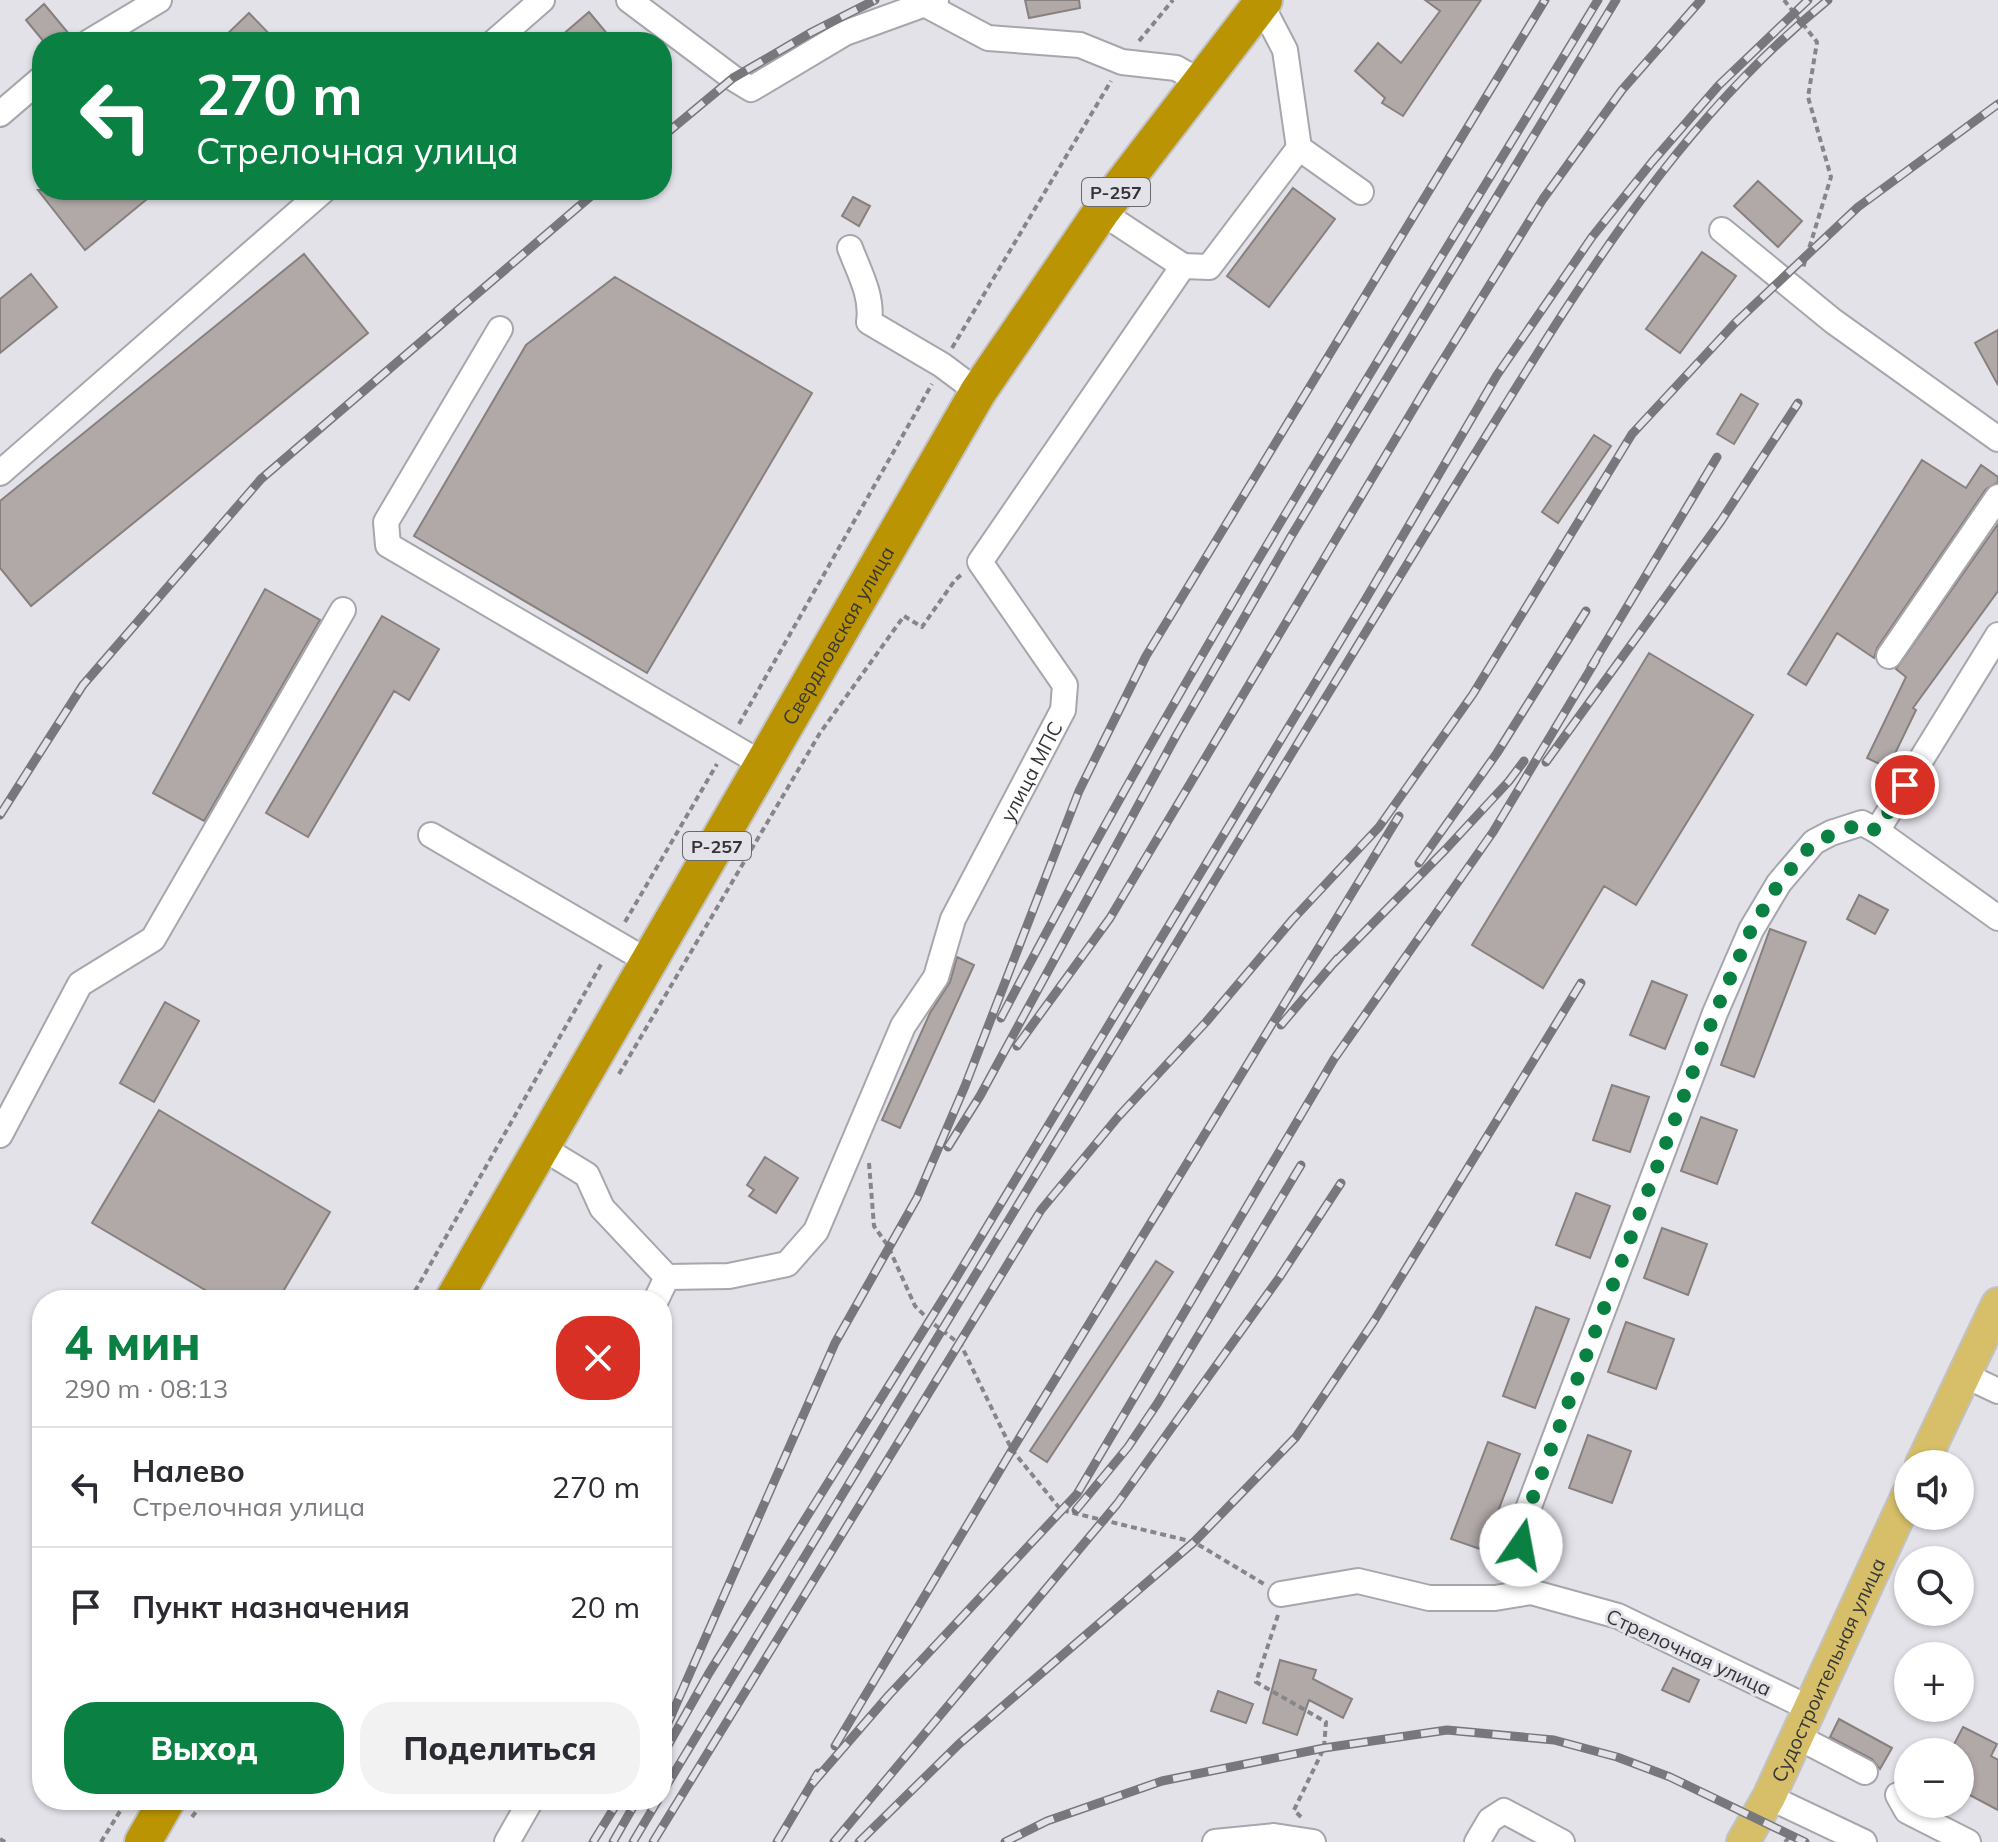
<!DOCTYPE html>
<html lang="ru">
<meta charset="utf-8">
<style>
body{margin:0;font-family:Mulish,sans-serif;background:#f2f2f3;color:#2b2b33;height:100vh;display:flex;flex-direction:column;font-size:30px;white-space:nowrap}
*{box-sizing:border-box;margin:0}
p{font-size:26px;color:#7c7c81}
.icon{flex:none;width:44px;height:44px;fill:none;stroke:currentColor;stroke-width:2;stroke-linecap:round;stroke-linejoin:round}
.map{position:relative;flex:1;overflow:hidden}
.details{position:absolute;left:32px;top:1290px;width:640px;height:520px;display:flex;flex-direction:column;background:#fff;border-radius:32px;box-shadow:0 2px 6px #0004}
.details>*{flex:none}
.guide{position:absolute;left:32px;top:32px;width:640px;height:168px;border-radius:32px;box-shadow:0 2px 6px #0004;background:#0b8043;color:#fff;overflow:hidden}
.tools{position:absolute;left:1894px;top:1450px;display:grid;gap:16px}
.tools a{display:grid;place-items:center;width:80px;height:80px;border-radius:50%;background:#fff;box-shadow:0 2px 6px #0004;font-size:40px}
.pin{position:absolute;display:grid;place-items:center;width:68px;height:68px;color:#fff;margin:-34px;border:4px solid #fff;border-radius:50%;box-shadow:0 2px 8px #0007}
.me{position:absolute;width:88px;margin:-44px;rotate:12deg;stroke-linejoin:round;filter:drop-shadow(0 0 6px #0008)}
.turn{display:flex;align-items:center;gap:28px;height:168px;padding:0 32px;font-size:36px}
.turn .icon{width:104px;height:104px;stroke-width:2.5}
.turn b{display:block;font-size:56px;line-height:68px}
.round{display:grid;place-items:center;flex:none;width:84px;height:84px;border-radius:32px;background:#f2f2f3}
.summary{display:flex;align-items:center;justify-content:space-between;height:136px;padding:0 32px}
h1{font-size:48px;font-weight:800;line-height:60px;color:#0b8043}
.cta{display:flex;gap:16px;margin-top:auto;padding:16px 32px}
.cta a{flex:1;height:92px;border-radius:32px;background:#0b8043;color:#fff;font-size:32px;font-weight:800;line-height:92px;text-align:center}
.cta a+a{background:#f2f2f3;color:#2b2b33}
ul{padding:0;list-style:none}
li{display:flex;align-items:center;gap:24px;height:120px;padding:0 32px;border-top:2px solid #e1e1e2}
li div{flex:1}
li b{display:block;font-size:30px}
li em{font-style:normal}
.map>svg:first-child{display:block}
.building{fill:#b1a9a8;stroke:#88807f;stroke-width:2}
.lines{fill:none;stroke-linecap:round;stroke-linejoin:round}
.minor-casing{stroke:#a7a6ac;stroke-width:28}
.major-casing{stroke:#c2c2c3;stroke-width:36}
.highway-casing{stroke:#c2c2c3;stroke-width:40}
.path{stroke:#86868a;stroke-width:4;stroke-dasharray:6 4;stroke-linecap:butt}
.minor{stroke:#fff;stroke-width:24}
.major{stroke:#d6bf68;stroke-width:32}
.highway{stroke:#ba9403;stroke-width:36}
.rail-casing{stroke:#78777c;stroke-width:9}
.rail{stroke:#e3e2e9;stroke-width:6;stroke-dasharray:18;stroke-linecap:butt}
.route{stroke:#0b8043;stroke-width:14;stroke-dasharray:0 25.2}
.labels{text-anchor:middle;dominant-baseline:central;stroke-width:6;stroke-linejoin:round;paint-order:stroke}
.shield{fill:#e3e2e9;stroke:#69696d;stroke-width:2}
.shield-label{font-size:18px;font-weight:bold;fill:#353538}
.street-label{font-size:20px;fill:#353538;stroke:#e3e2e9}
</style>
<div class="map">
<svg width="1998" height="1842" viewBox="0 0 1998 1842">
<rect width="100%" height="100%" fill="#e3e2e9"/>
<path class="building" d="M 1025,0 L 1079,0 L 1080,8 L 1029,18 Z
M 1425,0 L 1481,0 L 1403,116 L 1382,103 L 1385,98 L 1355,71 L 1378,43 L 1401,63 L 1440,11 Z
M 44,4 L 69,34 L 60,42 L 44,42 L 26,20 Z
M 589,12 L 614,42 L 554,42 Z
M 249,13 L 277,42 L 219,42 Z
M 1758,181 L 1802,221 L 1778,247 L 1734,206 Z
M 1293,188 L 1335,219 L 1269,307 L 1227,276 Z
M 38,190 L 158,190 L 85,250 Z
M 853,197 L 870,206 L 859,226 L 842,216 Z
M 1702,252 L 1736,276 L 1680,353 L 1646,329 Z
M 304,254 L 368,333 L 31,606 L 0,568 L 0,501 Z
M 31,274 L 57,307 L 0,353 L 0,299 Z
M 615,277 L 812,393 L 647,673 L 414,536 L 526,345 Z
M 1998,330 L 1998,385 L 1975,343 Z
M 1741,394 L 1758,404 L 1734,444 L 1717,434 Z
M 1594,435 L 1611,446 L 1558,523 L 1542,512 Z
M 1922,460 L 1966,488 L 1981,465 L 1998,477 L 1998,482 L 1986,489 L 1877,648 L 1874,658 L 1837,633 L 1806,685 L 1788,674 Z
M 1998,524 L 1998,591 L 1913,708 L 1916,710 L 1888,768 L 1867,758 L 1906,677 L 1896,669 Z
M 265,589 L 320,620 L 204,821 L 153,793 Z
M 382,616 L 439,649 L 409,700 L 394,691 L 308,837 L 266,813 Z
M 1649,653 L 1753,715 L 1636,905 L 1604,886 L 1543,988 L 1472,945 Z
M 1859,895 L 1888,910 L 1875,934 L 1847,919 Z
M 1770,929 L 1806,942 L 1754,1077 L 1721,1065 Z
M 957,957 L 974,965 L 900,1128 L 882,1120 L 930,1013 L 950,982 Z
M 1652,981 L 1687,995 L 1665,1049 L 1630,1035 Z
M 165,1002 L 199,1021 L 154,1102 L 120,1083 Z
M 1612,1085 L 1649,1097 L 1630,1152 L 1593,1140 Z
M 159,1110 L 330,1212 L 278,1300 L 222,1300 L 92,1223 Z
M 1701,1117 L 1737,1130 L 1717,1184 L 1681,1171 Z
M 765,1157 L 798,1178 L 776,1213 L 749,1196 L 754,1190 L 747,1185 Z
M 1576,1193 L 1610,1206 L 1590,1258 L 1556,1245 Z
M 1662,1228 L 1707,1244 L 1688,1295 L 1644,1278 Z
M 1156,1261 L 1173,1272 L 1047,1462 L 1030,1451 Z
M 1536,1307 L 1569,1319 L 1535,1408 L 1503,1396 Z
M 1626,1322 L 1674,1339 L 1656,1389 L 1608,1372 Z
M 1588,1435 L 1631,1451 L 1612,1503 L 1569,1488 Z
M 1488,1442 L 1520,1454 L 1483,1550 L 1451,1539 Z
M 1280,1660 L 1316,1670 L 1313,1679 L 1352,1699 L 1343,1718 L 1309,1700 L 1297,1735 L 1263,1723 Z
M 1673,1668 L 1699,1680 L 1689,1702 L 1662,1690 Z
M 1218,1691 L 1253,1704 L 1246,1723 L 1211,1711 Z
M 1839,1719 L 1892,1748 L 1880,1769 L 1872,1759 L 1830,1737 Z
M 1963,1727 L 1997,1744 L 1991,1756 L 1998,1760 L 1998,1810 L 1960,1790 L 1960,1752 L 1950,1752 Z"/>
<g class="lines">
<g class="minor-casing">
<g id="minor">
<path d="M 629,0 L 733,78 L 751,89 L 845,33 L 936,0"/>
<path d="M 1261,4 L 1285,50 L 1299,148 L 1361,192"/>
<path d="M 926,5 L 988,38 L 1080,45 L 1122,62 L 1176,68 L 1201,82"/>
<path d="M 89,42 L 159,0"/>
<path d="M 494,42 L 542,0"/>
<path d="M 0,114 L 42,78"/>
<path d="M 1722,230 L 1833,321 L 1998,439"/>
<path d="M 850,248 C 859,272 873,296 869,322 L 942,365 L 978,392"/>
<path d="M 1183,266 L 1209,267 L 1299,148"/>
<path d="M 500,329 L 386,522 L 388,545 L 764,765"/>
<path d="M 0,473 L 324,190"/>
<path d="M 1889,656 L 1998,497"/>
<path d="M 1877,831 L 1998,918"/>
<path d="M 431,835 L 649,962"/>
<path d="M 0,1135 L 80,984 L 153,939 L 343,610"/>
<path d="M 541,1147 L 587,1175 L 602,1208 L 667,1277"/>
<path id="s1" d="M 656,1300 L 667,1277 L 729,1276 L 787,1264 L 816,1231 L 903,1026 L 936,977 L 953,919 L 1063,710 L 1065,685 L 980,562 L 1183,266 L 1101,212"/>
<path d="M 1964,1375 L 1998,1391"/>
<path d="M 1281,1594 L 1358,1581 L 1429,1598 L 1495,1598 L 1531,1592"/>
<path d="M 1809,1708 L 1618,1616 L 1531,1592 L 1520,1565 L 1522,1525 L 1715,1013 L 1751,930 L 1779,883 L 1814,842 L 1831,833 L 1862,823 L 1877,831 L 1998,635"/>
<path d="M 1796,1736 L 1865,1772"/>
<path d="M 1898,1795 L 1907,1811 L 1968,1842"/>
<path d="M 1769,1797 L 1864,1842"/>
<path d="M 507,1842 L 531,1800"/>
<path d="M 1215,1842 L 1274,1836 L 1313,1842"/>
<path d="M 1477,1842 L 1490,1820 L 1504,1811 L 1562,1842"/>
</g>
</g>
<g class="major-casing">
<g id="major">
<path d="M 1922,1464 L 1998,1304"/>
<path id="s2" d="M 1743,1842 L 1769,1797 L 1908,1495"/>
</g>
</g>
<g class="highway-casing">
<g id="highway">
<path id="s3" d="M 453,1300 L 978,392 L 1101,212 L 1264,0"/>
<path d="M 143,1842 L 167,1800"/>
</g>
</g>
<path class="path" d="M 1784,0 L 1817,42 L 1808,97 L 1831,177 L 1803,268
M 1139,41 L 1173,0
M 952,348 L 1111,81
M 739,724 L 932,384
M 625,922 L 717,764
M 619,1074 L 820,733 L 904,616 L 922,627 L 955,580 L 961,575
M 869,1163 L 874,1226 L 888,1246 L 915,1306 L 930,1321 L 961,1345 L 1012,1450 L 1061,1510 L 1194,1542 L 1264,1584
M 410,1300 L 603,961
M 1278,1615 L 1256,1682 L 1326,1722 L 1324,1748 L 1294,1810 L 1301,1817
M 192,1817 L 205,1800
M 0,1839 L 5,1842
M 101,1842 L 127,1800
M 1785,1842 L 1793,1833"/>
<use href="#minor" class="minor"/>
<use href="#major" class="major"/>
<use href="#highway" class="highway"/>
<g class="rail-casing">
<path id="rail" d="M 662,137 L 733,78 L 812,32 L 875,0
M 1591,667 L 1717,457
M 1546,762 L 1721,521 L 1798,403
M 0,815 L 83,685 L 261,479 L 598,190
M 1419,863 L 1497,753 L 1586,611
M 1332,965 L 1446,849 L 1509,781 L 1524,761
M 1001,1018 C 1183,669 1394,336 1598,0
M 1281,1025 L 1338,958
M 1017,1046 L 1110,918 L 1430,381 L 1543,199 L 1622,90 L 1701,0
M 948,1147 L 980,1096 L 1177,734 L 1290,538 L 1616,0
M 1076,1510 L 1128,1447 L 1157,1404 L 1301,1165
M 664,1732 L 835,1343 L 917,1198 L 965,1086 L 1079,791 L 1146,656 L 1545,0
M 835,1746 L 1012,1450 L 1399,816
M 662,1756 L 709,1673 L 953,1283 L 1364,602 L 1497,375 L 1592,237 L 1652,162 L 1719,85 L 1808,0
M 812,1784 L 889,1695 L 1077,1494 L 1334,1059 L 1493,832 L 1596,660
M 662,1793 C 875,1439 1090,1087 1304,733 C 1368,629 1431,524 1496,420 C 1591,266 1685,116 1828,0
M 593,1842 L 619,1800
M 613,1842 L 637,1800
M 633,1842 L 658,1800
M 653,1842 L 1041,1210 L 1118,1117 L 1206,1022 L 1293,919 L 1379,827 L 1473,694 L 1632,434 L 1735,323 L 1858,207 L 1998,104
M 777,1842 L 818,1773
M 834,1842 L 1117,1504 L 1279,1278 L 1341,1183
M 859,1842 L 959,1744 L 1194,1542 L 1296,1437 L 1374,1321 L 1581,983
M 1005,1842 L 1047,1821 L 1162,1781 L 1324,1748 L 1447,1730 L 1554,1740 L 1617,1757 L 1670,1777 L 1805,1842"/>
</g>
<use href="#rail" class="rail"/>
</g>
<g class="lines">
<path class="route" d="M 1521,1545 L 1522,1525 L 1533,1497 L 1715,1013 L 1751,930 L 1779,883 L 1814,842 L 1862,823 L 1877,831 L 1905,785"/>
</g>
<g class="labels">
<g class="shield">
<rect x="1082" y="178" width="68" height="28" rx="6"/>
<rect x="683" y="832" width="68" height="28" rx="6"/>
</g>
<g class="shield-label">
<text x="1116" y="192">Р-257</text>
<text x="717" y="846">Р-257</text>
</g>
<g class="street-label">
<text stroke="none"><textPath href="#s3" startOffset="768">Свердловская улица</textPath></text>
<text stroke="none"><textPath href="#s1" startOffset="700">улица МПС</textPath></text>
<text transform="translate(1689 1652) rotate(25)">Стрелочная улица</text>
<text stroke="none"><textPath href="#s2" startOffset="192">Судостроительная улица</textPath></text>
</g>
</g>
</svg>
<div class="tools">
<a><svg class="icon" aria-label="sound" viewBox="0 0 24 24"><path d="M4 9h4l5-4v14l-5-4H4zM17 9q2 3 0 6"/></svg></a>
<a><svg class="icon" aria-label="search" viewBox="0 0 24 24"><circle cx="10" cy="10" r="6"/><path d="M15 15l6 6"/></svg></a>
<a>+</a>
<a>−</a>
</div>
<div class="pin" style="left:1905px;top:785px;background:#d93025"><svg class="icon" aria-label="arrive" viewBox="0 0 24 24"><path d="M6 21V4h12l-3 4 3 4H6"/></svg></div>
<svg class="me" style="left:1521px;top:1545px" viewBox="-20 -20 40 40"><circle r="19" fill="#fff"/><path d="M0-13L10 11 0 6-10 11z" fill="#0b8043"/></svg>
<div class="guide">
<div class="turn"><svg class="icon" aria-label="left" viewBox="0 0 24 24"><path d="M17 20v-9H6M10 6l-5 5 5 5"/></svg><div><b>270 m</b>Стрелочная улица</div></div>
</div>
<section class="details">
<div class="summary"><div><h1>4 мин</h1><p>290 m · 08:13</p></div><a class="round" style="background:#d93025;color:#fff"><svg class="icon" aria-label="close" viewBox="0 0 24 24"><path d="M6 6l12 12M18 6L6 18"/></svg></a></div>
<ul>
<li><svg class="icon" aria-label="left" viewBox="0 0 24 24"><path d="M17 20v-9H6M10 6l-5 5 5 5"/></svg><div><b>Налево</b><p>Стрелочная улица</p></div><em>270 m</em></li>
<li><svg class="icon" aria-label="arrive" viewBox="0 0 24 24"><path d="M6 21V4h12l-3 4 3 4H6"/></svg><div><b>Пункт назначения</b></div><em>20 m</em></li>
</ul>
<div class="cta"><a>Выход</a><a>Поделиться</a></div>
</section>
</div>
